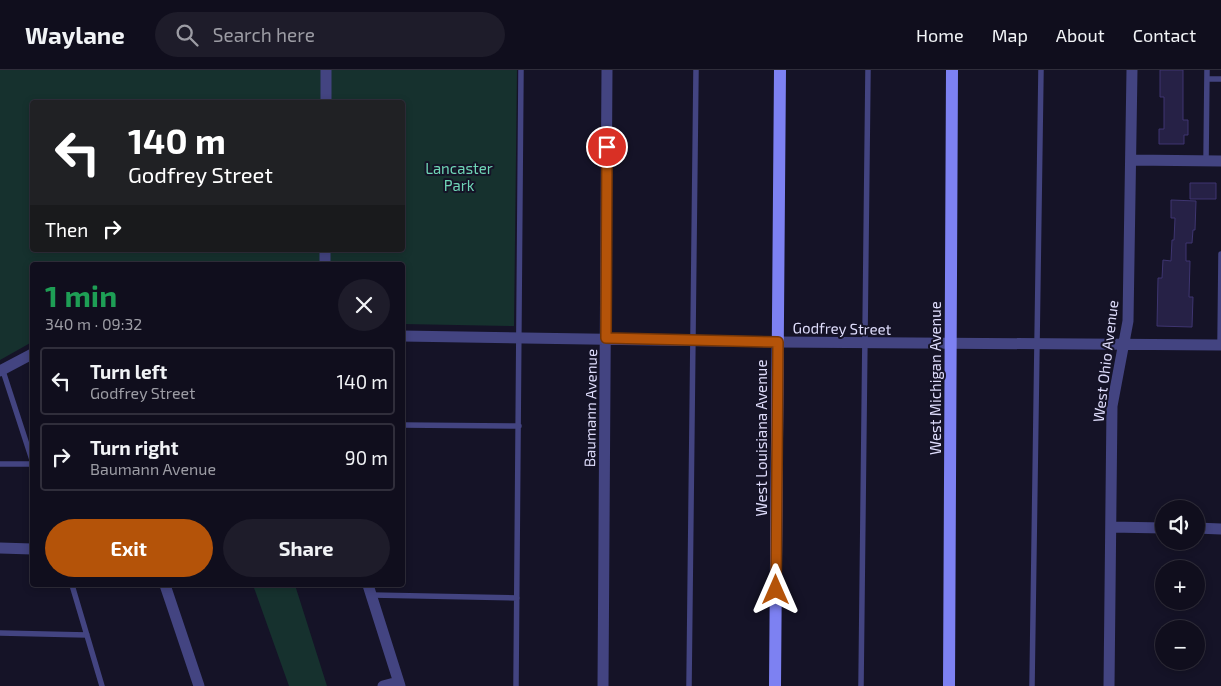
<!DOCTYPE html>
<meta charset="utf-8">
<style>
body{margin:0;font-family:"Exo 2",sans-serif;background:#1e1c2a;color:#f1f3f6;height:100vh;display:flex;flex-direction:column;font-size:19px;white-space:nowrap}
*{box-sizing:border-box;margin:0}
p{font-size:16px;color:#9c9ca4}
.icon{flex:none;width:28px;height:28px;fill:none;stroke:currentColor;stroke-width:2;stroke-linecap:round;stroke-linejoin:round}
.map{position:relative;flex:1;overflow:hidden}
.details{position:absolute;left:30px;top:192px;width:375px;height:325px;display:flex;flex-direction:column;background:#100e1d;border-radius:5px;box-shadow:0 2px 8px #0003,0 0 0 1px #302e3b}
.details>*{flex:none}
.banner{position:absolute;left:30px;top:30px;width:375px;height:152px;border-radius:5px;box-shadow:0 2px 8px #0003,0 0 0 1px #302e3b;background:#202124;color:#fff;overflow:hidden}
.buttons{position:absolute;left:1155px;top:430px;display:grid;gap:10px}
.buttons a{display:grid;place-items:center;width:50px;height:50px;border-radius:50%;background:#100e1d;box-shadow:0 2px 8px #0003,0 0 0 1px #302e3b;font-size:25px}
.pin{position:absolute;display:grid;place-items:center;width:42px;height:42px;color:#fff;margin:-21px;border:2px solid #fff;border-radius:50%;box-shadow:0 1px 5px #0007}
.me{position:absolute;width:55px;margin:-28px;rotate:0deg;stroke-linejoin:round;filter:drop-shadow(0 0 4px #0008)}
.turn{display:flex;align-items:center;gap:18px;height:105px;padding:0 15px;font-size:22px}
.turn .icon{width:65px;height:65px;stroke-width:2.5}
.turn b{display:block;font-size:35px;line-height:42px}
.then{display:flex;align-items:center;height:48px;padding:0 15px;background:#0003;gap:10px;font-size:19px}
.round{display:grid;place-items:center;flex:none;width:52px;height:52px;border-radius:26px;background:#1e1c2a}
.head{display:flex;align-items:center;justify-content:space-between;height:85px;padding:0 15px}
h1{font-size:30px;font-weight:700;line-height:38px;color:#1e9e55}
.button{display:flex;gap:10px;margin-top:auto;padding:10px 15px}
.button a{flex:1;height:58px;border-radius:30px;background:#b45309;color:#fff;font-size:20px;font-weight:700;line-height:58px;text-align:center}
.button a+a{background:#1e1c2a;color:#f1f3f6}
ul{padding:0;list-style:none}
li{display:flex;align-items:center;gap:15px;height:68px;margin:0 10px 8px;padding:0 5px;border:2px solid #302e3b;border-radius:5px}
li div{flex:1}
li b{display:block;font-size:19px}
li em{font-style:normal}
header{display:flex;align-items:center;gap:30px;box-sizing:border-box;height:70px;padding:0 25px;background:#100e1d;border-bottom:1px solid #302e3b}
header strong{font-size:24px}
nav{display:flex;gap:28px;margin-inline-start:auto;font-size:18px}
.search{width:350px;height:45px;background:#1e1c2a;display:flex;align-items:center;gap:12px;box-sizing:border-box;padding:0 18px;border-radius:28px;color:#9c9ca4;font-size:19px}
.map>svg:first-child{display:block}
.green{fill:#16312e;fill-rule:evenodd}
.building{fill:#262146;stroke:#3e3570}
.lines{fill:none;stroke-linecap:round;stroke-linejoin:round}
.lane{stroke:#434481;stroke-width:5.5}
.street{stroke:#434481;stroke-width:11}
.secondary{stroke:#7d81f2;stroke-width:12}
.route-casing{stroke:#753606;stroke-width:12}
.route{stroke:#b45309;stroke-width:9}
.labels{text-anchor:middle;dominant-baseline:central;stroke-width:4;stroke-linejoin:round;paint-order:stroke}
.park-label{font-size:15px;fill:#6fd5b6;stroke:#151327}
.street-label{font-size:15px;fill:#dedcfb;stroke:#151327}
</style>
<header>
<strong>Waylane</strong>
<div class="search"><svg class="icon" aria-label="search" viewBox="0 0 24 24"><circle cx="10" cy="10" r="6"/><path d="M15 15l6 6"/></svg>Search here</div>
<nav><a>Home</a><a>Map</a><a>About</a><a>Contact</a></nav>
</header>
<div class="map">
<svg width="1221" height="616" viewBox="0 0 1221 616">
<rect width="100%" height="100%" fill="#151327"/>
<path class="green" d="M 0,0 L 517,0 L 514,256 L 403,254 L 402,195 L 32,195 L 32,272 L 0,290 ZM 32,32 L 402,32 L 402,180 L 32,180 Z
M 253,515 L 295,515 L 327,616 L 289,616 Z"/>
<path class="building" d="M 1160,0 L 1183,0 L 1183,50 L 1188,50 L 1188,65 L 1184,65 L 1184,74 L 1159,74 L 1159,59 L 1164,59 L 1164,27 L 1160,27 Z
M 1190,113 L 1216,113 L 1216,129 L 1190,129 Z
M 1171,130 L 1196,131 L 1195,160 L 1193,160 L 1192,173 L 1186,173 L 1186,191 L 1190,191 L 1189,227 L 1193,227 L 1192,257 L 1157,256 L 1158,208 L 1162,208 L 1163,190 L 1171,191 L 1172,170 L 1174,170 L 1175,148 L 1171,148 Z"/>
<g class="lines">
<path class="lane" d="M 1207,9 L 1221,9
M 1206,91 L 1207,0
M 1220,275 L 1221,184
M 3,301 L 32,390
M 402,355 L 519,356
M 0,394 L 32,394
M 72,515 L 102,616
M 372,525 L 517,528
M 0,563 L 87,565
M 516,616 L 521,0
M 689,616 L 696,0
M 861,616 L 868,0
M 1032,616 L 1041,0"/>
<path class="street" d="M 326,32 L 326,0
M 1131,90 L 1221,91
M 325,195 L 325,180
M 402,266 L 778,272 L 1221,275
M 0,301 L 32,284
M 1111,457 L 1164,458
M 1196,458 L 1221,459
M 0,478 L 32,479
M 165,515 L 199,616
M 368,515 L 400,616
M 383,616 L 398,612
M 603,616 L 607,0
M 1109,616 L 1112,336 L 1128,251 L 1132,0"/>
<path class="secondary" d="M 775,616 L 780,0
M 949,616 L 952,0"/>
</g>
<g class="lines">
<g class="route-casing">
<path id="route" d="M 607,77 L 606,268 L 778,272 L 776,520"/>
</g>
<use href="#route" class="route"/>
</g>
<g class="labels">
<g class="park-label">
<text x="459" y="98">Lancaster<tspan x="459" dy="17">Park</tspan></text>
</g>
<g class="street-label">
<text transform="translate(842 258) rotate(1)">Godfrey Street</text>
<text transform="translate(1105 291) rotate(-83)">West Ohio Avenue</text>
<text transform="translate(935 308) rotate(-90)">West Michigan Avenue</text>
<text transform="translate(590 338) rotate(-89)">Baumann Avenue</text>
<text transform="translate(761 368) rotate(-90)">West Louisiana Avenue</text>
</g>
</g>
</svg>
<div class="buttons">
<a><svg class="icon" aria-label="sound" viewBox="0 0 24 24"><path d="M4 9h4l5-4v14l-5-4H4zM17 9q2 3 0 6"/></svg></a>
<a>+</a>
<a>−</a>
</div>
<div class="pin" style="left:607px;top:77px;background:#d93025"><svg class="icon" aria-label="arrive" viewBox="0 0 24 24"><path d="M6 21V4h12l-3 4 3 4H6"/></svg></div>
<svg class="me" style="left:776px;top:520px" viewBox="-20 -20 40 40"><path d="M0-17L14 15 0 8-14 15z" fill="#b45309" stroke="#fff" stroke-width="4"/></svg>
<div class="banner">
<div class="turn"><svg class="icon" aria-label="left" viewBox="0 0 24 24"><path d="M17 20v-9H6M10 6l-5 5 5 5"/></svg><div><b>140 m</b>Godfrey Street</div></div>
<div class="then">Then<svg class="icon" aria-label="right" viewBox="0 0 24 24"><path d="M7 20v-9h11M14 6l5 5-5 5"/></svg></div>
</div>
<section class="details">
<div class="head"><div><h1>1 min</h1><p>340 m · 09:32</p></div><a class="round"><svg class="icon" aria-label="close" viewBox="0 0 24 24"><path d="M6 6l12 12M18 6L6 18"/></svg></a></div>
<ul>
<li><svg class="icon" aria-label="left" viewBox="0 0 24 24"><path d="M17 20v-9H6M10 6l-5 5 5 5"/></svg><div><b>Turn left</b><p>Godfrey Street</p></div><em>140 m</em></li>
<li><svg class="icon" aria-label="right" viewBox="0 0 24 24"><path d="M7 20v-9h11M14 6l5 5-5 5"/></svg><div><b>Turn right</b><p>Baumann Avenue</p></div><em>90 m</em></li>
</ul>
<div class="button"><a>Exit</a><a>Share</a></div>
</section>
</div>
